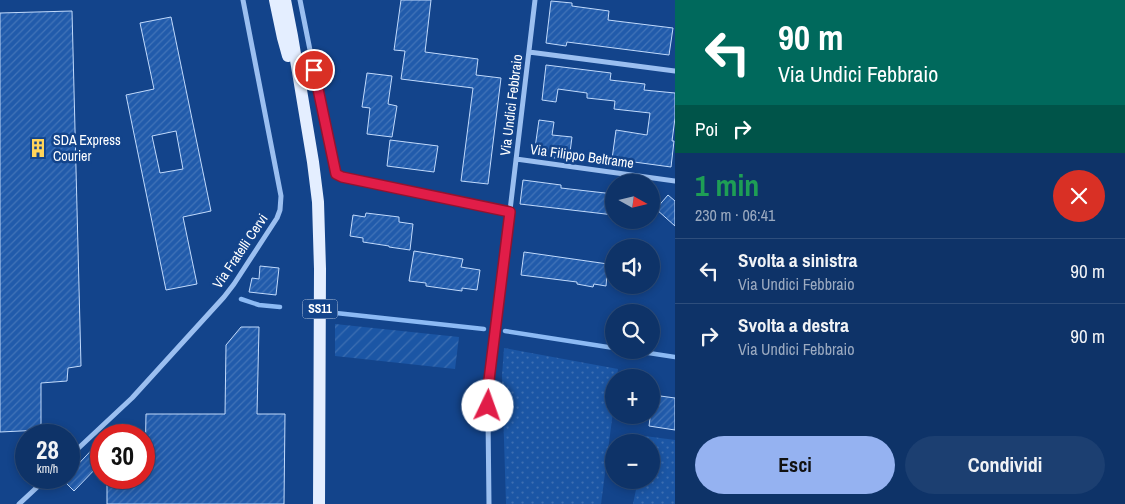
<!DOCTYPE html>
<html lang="it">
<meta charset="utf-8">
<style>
body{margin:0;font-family:"Archivo Narrow",sans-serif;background:#1c3f71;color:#f1f3f6;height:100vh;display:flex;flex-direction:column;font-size:19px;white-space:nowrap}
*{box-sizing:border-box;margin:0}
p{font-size:16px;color:#9baac0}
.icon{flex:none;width:28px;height:28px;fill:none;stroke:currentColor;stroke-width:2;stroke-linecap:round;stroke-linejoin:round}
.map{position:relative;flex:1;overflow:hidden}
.side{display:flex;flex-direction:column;background:#0e3368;width:450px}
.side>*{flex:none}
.banner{background:#00695c;color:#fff;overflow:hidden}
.needle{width:32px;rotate:98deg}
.controls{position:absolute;left:605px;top:174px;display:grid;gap:10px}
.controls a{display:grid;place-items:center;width:55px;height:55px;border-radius:50%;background:#0e3368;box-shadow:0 2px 8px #0003,0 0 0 1px #2e4e7c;font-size:25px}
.speed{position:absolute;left:15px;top:424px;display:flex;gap:10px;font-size:25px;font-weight:700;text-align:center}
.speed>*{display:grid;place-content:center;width:65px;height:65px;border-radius:50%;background:#0e3368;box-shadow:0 2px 8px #0003,0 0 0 1px #2e4e7c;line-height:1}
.speed small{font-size:12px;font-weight:400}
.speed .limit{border:8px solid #d22;background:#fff;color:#111}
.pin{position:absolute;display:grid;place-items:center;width:42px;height:42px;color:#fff;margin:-21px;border:2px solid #fff;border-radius:50%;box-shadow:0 1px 5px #0007}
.me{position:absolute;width:55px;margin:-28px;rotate:3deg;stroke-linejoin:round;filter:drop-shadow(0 0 4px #0008)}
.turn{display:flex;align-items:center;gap:18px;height:105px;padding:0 20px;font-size:22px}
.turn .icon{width:65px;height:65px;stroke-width:2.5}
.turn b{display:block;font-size:35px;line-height:42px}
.then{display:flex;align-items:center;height:48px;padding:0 20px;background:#0003;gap:10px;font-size:19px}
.round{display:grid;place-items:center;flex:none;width:52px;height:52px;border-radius:26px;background:#1c3f71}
.headline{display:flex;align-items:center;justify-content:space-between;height:85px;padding:0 20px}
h1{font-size:30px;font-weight:700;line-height:38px;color:#1e9e55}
.button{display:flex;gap:10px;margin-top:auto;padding:10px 20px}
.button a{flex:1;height:58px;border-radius:30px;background:#95b2f1;color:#111;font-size:20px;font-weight:700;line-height:58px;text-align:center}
.button a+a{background:#1c3f71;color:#f1f3f6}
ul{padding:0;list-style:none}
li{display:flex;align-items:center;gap:15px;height:65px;padding:0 20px;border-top:1px solid #2e4e7c}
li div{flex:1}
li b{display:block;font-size:19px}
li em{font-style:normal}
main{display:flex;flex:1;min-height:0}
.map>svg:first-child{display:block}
.grass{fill:url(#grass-dots)}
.garden{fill:url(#garden-furrows)}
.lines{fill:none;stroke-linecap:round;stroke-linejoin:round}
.stream{stroke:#8cbaf4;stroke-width:4.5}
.building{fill:url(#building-hatch);stroke:#c1dafc;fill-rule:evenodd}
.minor{stroke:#9bbff0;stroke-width:5}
.primary{stroke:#e4eeff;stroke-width:12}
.route-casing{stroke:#92132f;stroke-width:12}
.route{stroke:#e11d48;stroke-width:9}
.labels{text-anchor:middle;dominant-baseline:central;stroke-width:5;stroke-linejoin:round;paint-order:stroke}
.shield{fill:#13448b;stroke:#b8c7dc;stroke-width:1}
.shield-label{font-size:12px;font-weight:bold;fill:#fff}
.street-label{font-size:14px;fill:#fff;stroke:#13448b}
.poi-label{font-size:14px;fill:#fff;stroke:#13448b;text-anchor:start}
</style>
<main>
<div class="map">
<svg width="675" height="504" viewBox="0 0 675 504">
<defs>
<pattern id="grass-dots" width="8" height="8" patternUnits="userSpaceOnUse" patternTransform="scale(1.25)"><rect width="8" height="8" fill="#1b56a5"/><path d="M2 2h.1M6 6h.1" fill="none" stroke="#3d6fb2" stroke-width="1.8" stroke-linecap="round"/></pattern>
<pattern id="garden-furrows" width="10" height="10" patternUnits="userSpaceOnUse" patternTransform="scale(1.25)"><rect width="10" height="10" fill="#1b56a5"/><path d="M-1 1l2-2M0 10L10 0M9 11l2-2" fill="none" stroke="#3d6fb2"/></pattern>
<pattern id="building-hatch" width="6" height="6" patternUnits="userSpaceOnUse" patternTransform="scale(1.25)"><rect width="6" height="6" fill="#215bab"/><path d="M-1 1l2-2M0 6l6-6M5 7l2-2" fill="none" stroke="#4274b8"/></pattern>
</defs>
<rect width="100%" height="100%" fill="#13448b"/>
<path class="grass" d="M 504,348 L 618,369 L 617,377 L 614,378 L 614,404 L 601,504 L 506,504 L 502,376 Z
M 645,436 L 675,440 L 675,504 L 633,504 L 638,480 L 651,480 L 651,442 L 644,442 Z"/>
<path class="garden" d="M 335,324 L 459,337 L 455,369 L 335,356 Z"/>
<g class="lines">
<path class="stream" d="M 241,299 L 259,305 L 280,307
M 336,313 L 484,329
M 505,331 L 614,348
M 629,350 L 675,357"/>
</g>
<path class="building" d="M 401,0 L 431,0 L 425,52 L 478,59 L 476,75 L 501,78 L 488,184 L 461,181 L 473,88 L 401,79 L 405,51 L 394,50 Z
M 551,1 L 572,3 L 572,6 L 609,11 L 608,20 L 673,28 L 669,55 L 567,42 L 566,46 L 546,43 Z
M 72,11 L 81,366 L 68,368 L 67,381 L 41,383 L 41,430 L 0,432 L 0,13 Z
M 171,17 L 211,211 L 183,217 L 197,284 L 166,290 L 126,95 L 154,89 L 140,23 ZM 176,131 L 183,169 L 160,173 L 152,136 Z
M 546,65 L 611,73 L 610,80 L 645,84 L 644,90 L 675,93 L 675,118 L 672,141 L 674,141 L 671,167 L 612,159 L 616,130 L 647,135 L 650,113 L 614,109 L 615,101 L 587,98 L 587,93 L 558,89 L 556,102 L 542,100 Z
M 367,73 L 392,76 L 388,104 L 397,106 L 392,137 L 367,134 L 370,108 L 362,107 Z
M 539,120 L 554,122 L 552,135 L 572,137 L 569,160 L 534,155 Z
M 390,140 L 438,146 L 434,172 L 387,166 Z
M 523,180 L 561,185 L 561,188 L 614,194 L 614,215 L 520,204 Z
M 668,195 L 675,201 L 675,226 L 656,209 Z
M 366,213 L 399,217 L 399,222 L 413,224 L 410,250 L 389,247 L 389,246 L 363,242 L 363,238 L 350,236 L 353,215 L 365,217 Z
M 414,251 L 463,259 L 461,267 L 480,270 L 477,290 L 462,288 L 462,291 L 426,286 L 426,283 L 409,281 Z
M 524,252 L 608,264 L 606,286 L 594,284 L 593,287 L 577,284 L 577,282 L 521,275 Z
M 260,266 L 279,268 L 276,295 L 249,292 L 252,278 L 259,279 Z
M 241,327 L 259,327 L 257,414 L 285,414 L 284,504 L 107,504 L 107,478 L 144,478 L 144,466 L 145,466 L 146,414 L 225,414 L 226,345 Z
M 653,395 L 675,398 L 675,430 L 649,426 Z
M 101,440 L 101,463 L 74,491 L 63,480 L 65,478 L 69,478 L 69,474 Z"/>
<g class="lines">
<path class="minor" d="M 300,0 L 328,140 L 336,174 L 342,177 L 509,213
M 529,52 L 675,71
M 516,159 L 675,181
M 69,457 L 132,398 L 224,297 L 234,284 L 277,218 L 280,210 L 281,196 L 243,0
M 19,504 L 47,478
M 489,504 L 488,417 L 489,387 L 535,0"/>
<path class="primary" d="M 275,0 L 283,38 L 288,56
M 285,0 L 292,36 L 313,162 L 318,202 L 320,269 L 319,504"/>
</g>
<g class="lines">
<g class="route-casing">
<path id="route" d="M 314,70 L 336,174 L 342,177 L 510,212 L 489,380 L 488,406"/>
</g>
<use href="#route" class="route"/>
</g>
<defs>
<g id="building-bare" transform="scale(1.5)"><path d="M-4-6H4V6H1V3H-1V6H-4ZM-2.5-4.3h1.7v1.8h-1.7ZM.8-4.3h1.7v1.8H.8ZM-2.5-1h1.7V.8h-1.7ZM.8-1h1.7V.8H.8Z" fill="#ffd45a" stroke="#13448b" stroke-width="2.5" paint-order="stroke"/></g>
</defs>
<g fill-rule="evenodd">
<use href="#building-bare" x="38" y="148"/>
</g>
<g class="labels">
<rect class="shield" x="302.5" y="299.5" width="35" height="19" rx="4"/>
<g class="shield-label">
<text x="320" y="309">SS11</text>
</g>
<g class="street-label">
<text transform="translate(511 105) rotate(-83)">Via Undici Febbraio</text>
<text transform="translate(582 156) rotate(8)">Via Filippo Beltrame</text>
<text transform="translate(240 251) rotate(-56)">Via Fratelli Cervi</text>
</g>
<g class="poi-label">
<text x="53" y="140">SDA Express<tspan x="53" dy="16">Courier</tspan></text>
</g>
</g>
</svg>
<div class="controls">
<a><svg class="needle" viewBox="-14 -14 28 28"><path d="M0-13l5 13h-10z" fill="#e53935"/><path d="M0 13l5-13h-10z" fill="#9baac0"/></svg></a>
<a><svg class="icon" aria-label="sound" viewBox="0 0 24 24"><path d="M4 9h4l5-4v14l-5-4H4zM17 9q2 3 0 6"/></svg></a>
<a><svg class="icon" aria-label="search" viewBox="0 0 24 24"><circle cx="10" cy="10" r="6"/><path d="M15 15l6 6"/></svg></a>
<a>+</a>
<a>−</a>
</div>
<div class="speed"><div>28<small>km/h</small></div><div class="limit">30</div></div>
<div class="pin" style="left:314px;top:70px;background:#d93025"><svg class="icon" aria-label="arrive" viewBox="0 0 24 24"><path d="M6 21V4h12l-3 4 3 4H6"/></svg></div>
<svg class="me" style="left:488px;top:406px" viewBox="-20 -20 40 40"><circle r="19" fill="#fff"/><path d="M0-13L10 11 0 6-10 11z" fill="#e11d48"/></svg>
</div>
<section class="side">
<div class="banner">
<div class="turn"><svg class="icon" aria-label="left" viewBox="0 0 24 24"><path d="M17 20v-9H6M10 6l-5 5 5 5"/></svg><div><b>90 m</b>Via Undici Febbraio</div></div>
<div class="then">Poi<svg class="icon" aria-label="right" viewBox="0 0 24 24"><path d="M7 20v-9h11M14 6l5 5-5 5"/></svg></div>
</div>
<div class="headline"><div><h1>1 min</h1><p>230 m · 06:41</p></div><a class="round" style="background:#d93025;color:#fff"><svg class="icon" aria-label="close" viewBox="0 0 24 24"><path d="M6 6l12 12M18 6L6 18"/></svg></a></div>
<ul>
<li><svg class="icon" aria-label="left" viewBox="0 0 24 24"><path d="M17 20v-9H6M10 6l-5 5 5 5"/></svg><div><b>Svolta a sinistra</b><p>Via Undici Febbraio</p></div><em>90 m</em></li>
<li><svg class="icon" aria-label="right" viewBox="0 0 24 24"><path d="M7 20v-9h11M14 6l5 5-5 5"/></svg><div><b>Svolta a destra</b><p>Via Undici Febbraio</p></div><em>90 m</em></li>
</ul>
<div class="button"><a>Esci</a><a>Condividi</a></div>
</section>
</main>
